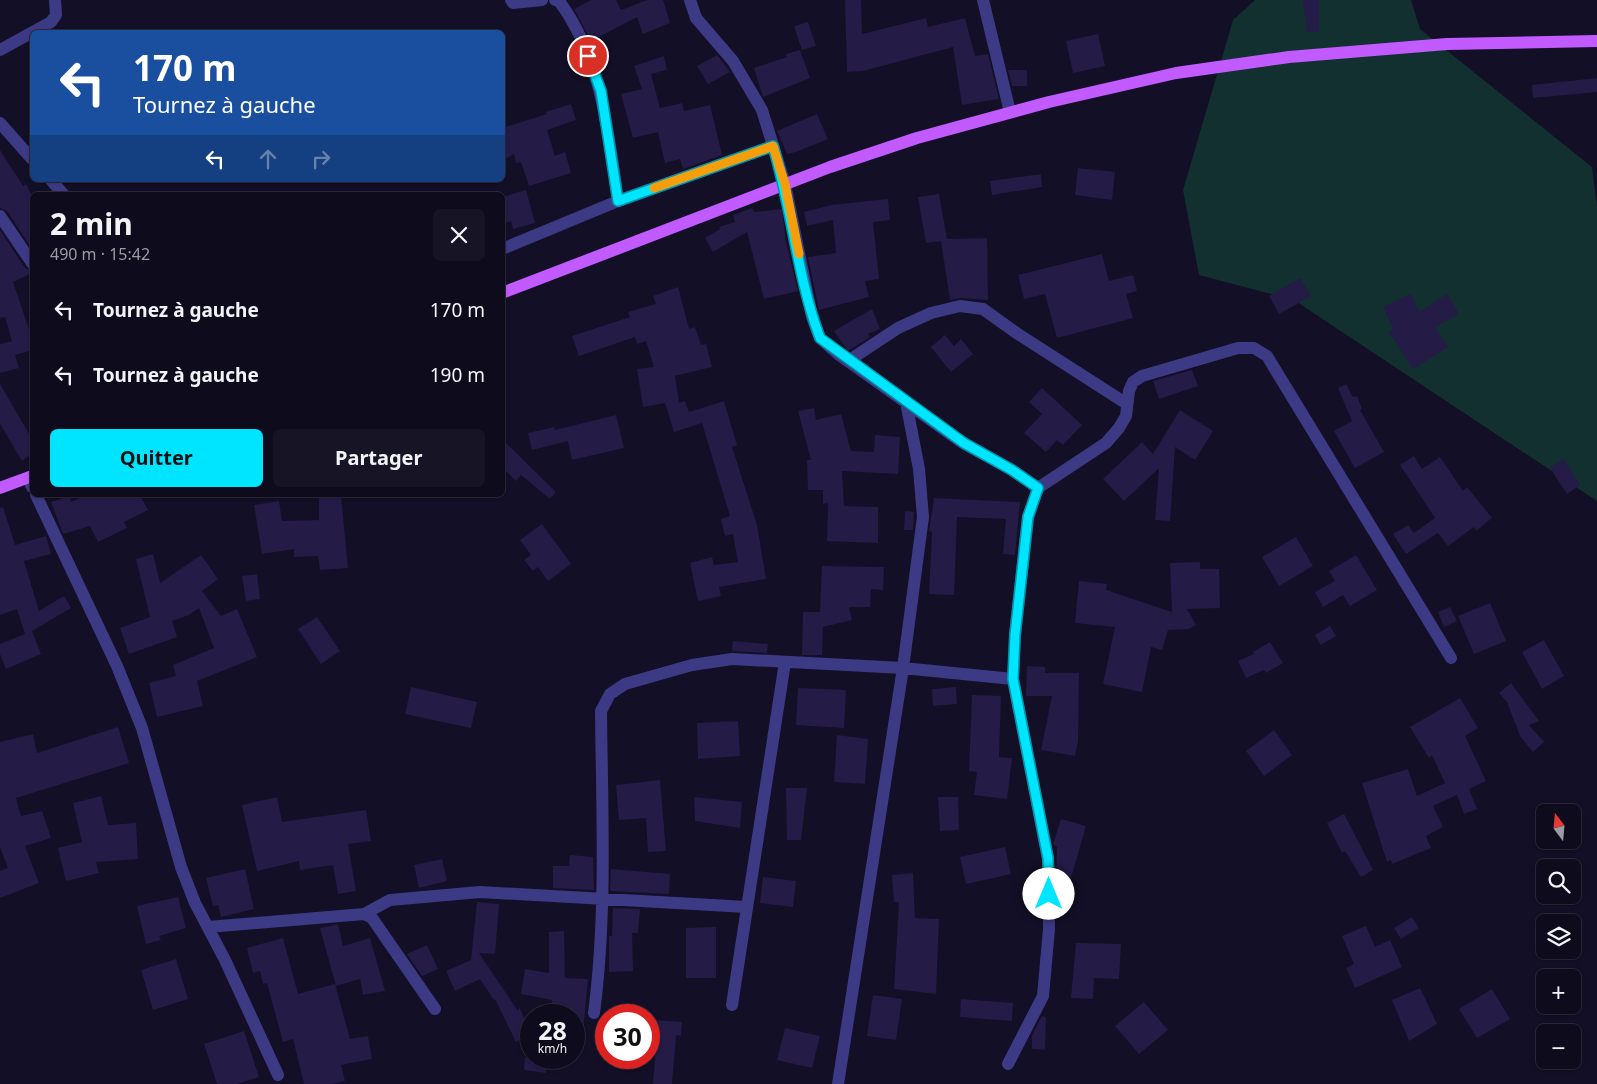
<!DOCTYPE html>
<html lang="fr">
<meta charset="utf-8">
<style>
body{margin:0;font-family:"Noto Sans",sans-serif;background:#171425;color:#f1f3f6;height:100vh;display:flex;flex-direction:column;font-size:19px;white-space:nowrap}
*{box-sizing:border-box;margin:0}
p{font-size:16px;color:#9b9ba3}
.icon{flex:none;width:28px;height:28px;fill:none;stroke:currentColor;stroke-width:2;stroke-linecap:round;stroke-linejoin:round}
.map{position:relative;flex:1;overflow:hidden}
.sheet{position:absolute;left:30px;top:192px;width:475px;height:305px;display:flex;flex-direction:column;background:#0e0b1c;border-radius:8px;box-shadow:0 1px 4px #0004,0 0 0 1px #2e2b3b}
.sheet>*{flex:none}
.banner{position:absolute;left:30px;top:30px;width:475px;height:152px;border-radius:8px;box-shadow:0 1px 4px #0004,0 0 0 1px #2e2b3b;background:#1a4fa0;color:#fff;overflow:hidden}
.needle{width:32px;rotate:344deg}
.tools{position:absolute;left:1536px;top:804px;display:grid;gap:10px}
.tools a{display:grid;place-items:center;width:45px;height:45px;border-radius:8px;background:#0e0b1c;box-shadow:0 1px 4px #0004,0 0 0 1px #2e2b3b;font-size:25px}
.speed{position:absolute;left:520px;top:1004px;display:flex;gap:10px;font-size:25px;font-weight:700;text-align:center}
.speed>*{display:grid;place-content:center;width:65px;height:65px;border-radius:50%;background:#0e0b1c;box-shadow:0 1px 4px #0004,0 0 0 1px #2e2b3b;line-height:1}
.speed small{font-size:12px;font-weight:400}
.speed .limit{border:8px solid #d22;background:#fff;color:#111}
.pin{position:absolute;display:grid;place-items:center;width:42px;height:42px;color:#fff;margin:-21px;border:2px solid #fff;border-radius:50%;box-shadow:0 1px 5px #0007}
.me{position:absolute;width:55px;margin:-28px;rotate:0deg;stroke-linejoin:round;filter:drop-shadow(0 0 4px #0008)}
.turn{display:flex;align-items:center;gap:18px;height:105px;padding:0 20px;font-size:22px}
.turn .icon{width:65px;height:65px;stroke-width:2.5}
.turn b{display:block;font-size:35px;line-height:42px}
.lanes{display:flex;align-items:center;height:48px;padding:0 20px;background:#0003;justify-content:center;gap:25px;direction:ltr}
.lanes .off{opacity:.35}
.round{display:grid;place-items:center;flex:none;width:52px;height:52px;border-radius:8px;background:#171425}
.overview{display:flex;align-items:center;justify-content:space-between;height:85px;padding:0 20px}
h1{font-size:30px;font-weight:700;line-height:38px}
.action{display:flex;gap:10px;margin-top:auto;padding:10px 20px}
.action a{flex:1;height:58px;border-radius:8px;background:#00e5ff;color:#111;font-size:20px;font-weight:700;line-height:58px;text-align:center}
.action a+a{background:#171425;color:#f1f3f6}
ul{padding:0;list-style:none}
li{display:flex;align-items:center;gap:15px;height:65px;padding:0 20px}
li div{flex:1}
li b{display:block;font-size:19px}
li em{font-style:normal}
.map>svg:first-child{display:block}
.green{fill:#12302f}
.building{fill:#241b47}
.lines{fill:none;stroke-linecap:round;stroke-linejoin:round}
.minor{stroke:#3d3a85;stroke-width:12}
.primary{stroke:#c25bff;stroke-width:12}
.route-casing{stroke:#0095a6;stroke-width:12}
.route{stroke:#00e5ff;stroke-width:9}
.slow{stroke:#f59e0b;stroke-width:9}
</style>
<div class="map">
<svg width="1597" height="1084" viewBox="0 0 1597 1084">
<rect width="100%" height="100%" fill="#130f26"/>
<path class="green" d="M 1255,0 L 1411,0 L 1420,29 L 1592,167 L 1597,207 L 1597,501 L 1294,300 L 1199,275 L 1183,190 L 1233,20 Z"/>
<path class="building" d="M 591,0 L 616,0 L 621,10 L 647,0 L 663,0 L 670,23 L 643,34 L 637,17 L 591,41 L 574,9 Z
M 845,0 L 861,0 L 862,34 L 926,18 L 928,27 L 965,18 L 975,56 L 988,54 L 999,99 L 962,105 L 953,47 L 863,71 L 847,72 Z
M 1303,0 L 1319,0 L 1319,31 L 1307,32 Z
M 808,22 L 816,46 L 802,50 L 794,26 Z
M 1098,34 L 1105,66 L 1073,73 L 1066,41 Z
M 800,50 L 810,78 L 763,97 L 754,68 L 787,57 L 786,54 Z
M 717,55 L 730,72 L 708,84 L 697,66 Z
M 664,56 L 667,70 L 651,74 L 660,108 L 682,103 L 684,111 L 710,105 L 722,155 L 683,169 L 680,159 L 665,163 L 658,132 L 633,138 L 621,94 L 642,89 L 634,66 Z
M 1008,70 L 1027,70 L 1027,86 L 1012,86 Z
M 1597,78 L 1597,92 L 1533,98 L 1532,85 Z
M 571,104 L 576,120 L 547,130 L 555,156 L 565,152 L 571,173 L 529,186 L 521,162 L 516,163 L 514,154 L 502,161 L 502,128 L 547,114 L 546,112 Z
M 817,114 L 828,139 L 796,152 L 787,154 L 777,131 Z
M 0,150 L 23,186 L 26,184 L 32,196 L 32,249 L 7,211 L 0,208 Z
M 1078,168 L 1115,172 L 1112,200 L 1075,195 Z
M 1041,174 L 1042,187 L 992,195 L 990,181 Z
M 526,190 L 535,223 L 513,229 L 511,221 L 502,224 L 502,197 Z
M 939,194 L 947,239 L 987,238 L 988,300 L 961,298 L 950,300 L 941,241 L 926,243 L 918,197 Z
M 888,199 L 890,220 L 873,222 L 879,279 L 865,281 L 869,297 L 819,310 L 808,257 L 836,253 L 833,220 L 807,226 L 804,212 L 831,205 Z
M 752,208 L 754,212 L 782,209 L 786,242 L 798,291 L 764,299 L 747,232 L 713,252 L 705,238 L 720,229 L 719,227 L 735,222 L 733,215 Z
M 0,230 L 25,268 L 32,271 L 32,273 L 13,282 L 32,338 L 32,350 L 15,355 L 19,368 L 0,373 L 0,344 L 12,341 L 5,317 L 0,318 Z
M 1102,254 L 1109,281 L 1133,275 L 1137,291 L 1126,294 L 1133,318 L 1057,338 L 1045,294 L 1024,299 L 1018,275 Z
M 1300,278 L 1311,296 L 1279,314 L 1269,296 Z
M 678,287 L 689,329 L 695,327 L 701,345 L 706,344 L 712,367 L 675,376 L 679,403 L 685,401 L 689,412 L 724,401 L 737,445 L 732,447 L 757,525 L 766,579 L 719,587 L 721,596 L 698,601 L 690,563 L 712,557 L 714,565 L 738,562 L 733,534 L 725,536 L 721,519 L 730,516 L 702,423 L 674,432 L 665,403 L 643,407 L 637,369 L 654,367 L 646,341 L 637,344 L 635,337 L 579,356 L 572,336 L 630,317 L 628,312 L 656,304 L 653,296 Z
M 1411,294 L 1419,312 L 1447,294 L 1459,314 L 1435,327 L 1448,347 L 1413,369 L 1389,332 L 1394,330 L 1383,307 Z
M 872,309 L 880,329 L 868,334 L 870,337 L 848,351 L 834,331 Z
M 945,335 L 954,346 L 961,339 L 973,354 L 951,372 L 931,347 Z
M 1192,370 L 1198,386 L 1159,399 L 1153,381 Z
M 0,384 L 32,439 L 32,454 L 22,461 L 0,424 Z
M 1346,384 L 1353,397 L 1357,396 L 1362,409 L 1360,410 L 1384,452 L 1355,468 L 1334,431 L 1352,421 L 1338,388 Z
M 1042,388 L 1082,425 L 1063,445 L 1057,440 L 1046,452 L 1024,433 L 1042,414 L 1029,402 Z
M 814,408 L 816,420 L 841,414 L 851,451 L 874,452 L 875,435 L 900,437 L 898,474 L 842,471 L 844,506 L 878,507 L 878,543 L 827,541 L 828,503 L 823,504 L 823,490 L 808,490 L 807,460 L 811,460 L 798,411 Z
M 1180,410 L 1213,431 L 1195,460 L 1175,447 L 1170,521 L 1155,520 L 1159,468 L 1124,501 L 1103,479 L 1142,442 L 1153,454 Z
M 616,415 L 624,448 L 572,460 L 568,441 L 532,450 L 528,433 L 554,427 L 555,430 Z
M 502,439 L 556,492 L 550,499 L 521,475 L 516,481 L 502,467 Z
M 1414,456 L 1422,469 L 1440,457 L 1463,491 L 1467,487 L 1492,518 L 1476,531 L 1474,527 L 1448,546 L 1438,533 L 1406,554 L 1393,534 L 1408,525 L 1414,533 L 1435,518 L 1400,465 Z
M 1564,459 L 1580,485 L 1567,494 L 1550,468 Z
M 86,495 L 140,495 L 148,510 L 124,522 L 127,528 L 98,542 L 90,526 L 63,534 L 51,502 L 70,496 L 71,502 Z
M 319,495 L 341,495 L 348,568 L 320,570 L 318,556 L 294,557 L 294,549 L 262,554 L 254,505 L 279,501 L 282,521 L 319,520 Z
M 934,498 L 1020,502 L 1015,555 L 1003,554 L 1006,519 L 957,517 L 954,595 L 929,594 L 932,532 L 929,531 Z
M 3,507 L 15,545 L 46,536 L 51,554 L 24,561 L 39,611 L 64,596 L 71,608 L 32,631 L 41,654 L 6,669 L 0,654 L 0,644 L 25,634 L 17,609 L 0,615 L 0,508 Z
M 905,511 L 914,512 L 913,530 L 904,530 Z
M 542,524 L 571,564 L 548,581 L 538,567 L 533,571 L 524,560 L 531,555 L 520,540 Z
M 1296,537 L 1313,566 L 1279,586 L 1262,557 Z
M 153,554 L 160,583 L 201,555 L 218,579 L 202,591 L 221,616 L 237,609 L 257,657 L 197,681 L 203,706 L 157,717 L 149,683 L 176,676 L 173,665 L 214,648 L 199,608 L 189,615 L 172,621 L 177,637 L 129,654 L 120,628 L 150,617 L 136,559 Z
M 1356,555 L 1377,590 L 1350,606 L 1343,595 L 1323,607 L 1315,592 L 1335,581 L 1329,571 Z
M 1200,562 L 1200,569 L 1219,569 L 1220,608 L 1187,609 L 1196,625 L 1189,629 L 1168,630 L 1162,650 L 1151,647 L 1142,692 L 1103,684 L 1115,627 L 1075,623 L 1079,581 L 1107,584 L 1106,590 L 1172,612 L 1170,563 Z
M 822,566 L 884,567 L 883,590 L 871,589 L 870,607 L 849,607 L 852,620 L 823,627 L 822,655 L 802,655 L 803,612 L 820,612 Z
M 257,574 L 260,599 L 246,601 L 242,576 Z
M 1490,603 L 1506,641 L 1474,654 L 1458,616 Z
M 1450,607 L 1457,621 L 1444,627 L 1438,612 Z
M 317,617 L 340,651 L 321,664 L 298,629 Z
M 1330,626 L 1336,636 L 1321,645 L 1315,635 Z
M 1544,640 L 1564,676 L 1542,689 L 1522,652 Z
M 733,641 L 768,644 L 767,653 L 732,651 Z
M 1270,642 L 1283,663 L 1266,673 L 1264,670 L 1246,678 L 1238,661 L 1254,654 L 1253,652 Z
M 1027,666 L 1045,667 L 1045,673 L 1079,673 L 1078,741 L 1075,756 L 1041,750 L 1052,696 L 1026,696 Z
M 1511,683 L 1539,721 L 1529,725 L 1544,742 L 1533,752 L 1520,736 L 1507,702 L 1499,693 Z
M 411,687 L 477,702 L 471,728 L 405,714 Z
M 956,687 L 957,704 L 933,706 L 932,689 Z
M 798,688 L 846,690 L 844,728 L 796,725 Z
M 972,695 L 1001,696 L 999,757 L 1012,758 L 1007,799 L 974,795 L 977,772 L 969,771 Z
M 1460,698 L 1478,728 L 1465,736 L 1486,781 L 1469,789 L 1477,809 L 1464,814 L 1457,795 L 1433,806 L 1443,827 L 1426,836 L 1431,848 L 1392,864 L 1391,860 L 1387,862 L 1362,783 L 1408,769 L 1417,796 L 1445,783 L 1432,755 L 1429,758 L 1410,727 Z
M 738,721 L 740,756 L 698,759 L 697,723 Z
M 118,727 L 129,763 L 16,798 L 21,816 L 42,811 L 51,838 L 25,846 L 39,883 L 0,898 L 0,871 L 8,868 L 0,847 L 0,742 L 33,734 L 37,753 Z
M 1274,730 L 1292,755 L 1264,776 L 1246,751 Z
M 837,735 L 868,739 L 865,784 L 834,782 Z
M 660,780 L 666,851 L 648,852 L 646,818 L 619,820 L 616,785 Z
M 786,788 L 807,788 L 801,840 L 787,840 Z
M 101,796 L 108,825 L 136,823 L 138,859 L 96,862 L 99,873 L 66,881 L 58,848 L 82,842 L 73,803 Z
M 277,797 L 282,822 L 366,810 L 371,841 L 348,844 L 356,891 L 338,894 L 333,865 L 300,870 L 299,861 L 257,871 L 242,805 Z
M 694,797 L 742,802 L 740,828 L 695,821 Z
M 938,797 L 958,797 L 959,830 L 940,831 Z
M 1344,814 L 1373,870 L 1361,877 L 1345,851 L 1342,853 L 1327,823 Z
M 1061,819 L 1086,826 L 1070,882 L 1056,878 L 1057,847 L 1053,844 Z
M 1005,847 L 1011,874 L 966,884 L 960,857 Z
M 570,855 L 593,857 L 594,890 L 553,888 L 553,866 L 569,866 Z
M 442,859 L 447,881 L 419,888 L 414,865 Z
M 245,869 L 254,909 L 221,917 L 218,905 L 213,906 L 206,878 Z
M 611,869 L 670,874 L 669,894 L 610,891 Z
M 913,873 L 915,918 L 939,919 L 936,994 L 894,989 L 899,902 L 894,902 L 892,875 Z
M 763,877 L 796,881 L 793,907 L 760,903 Z
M 178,897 L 186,928 L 159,936 L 161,940 L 146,944 L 137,906 Z
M 477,902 L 499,904 L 495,954 L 479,953 L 518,1011 L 519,1007 L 531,1032 L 516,1042 L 495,999 L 494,1000 L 480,979 L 455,991 L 446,971 L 471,960 Z
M 613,908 L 640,909 L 638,933 L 632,933 L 633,971 L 609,972 L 609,936 L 612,936 Z
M 1412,917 L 1419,928 L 1401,939 L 1394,928 Z
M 338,924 L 343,946 L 370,938 L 385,991 L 363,995 L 360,979 L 336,986 L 320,928 Z
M 1366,926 L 1375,947 L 1390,940 L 1402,967 L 1355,988 L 1346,968 L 1354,964 L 1342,936 Z
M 716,927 L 716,978 L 686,978 L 686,928 Z
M 564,931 L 565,978 L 588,979 L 582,1043 L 574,1043 L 574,1015 L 551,1015 L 552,1000 L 521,994 L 525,969 L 549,973 L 549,932 Z
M 283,938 L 298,994 L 335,984 L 350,1039 L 368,1036 L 372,1059 L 341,1065 L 345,1081 L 332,1084 L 304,1084 L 293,1039 L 283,1042 L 267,983 L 263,984 L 260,971 L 253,973 L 247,948 Z
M 1076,943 L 1121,944 L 1119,979 L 1094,978 L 1093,999 L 1071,998 Z
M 427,945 L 438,969 L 422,976 L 407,954 Z
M 176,959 L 188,999 L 153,1010 L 141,970 Z
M 1420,988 L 1437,1024 L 1409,1041 L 1392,1000 Z
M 1492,989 L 1510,1019 L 1477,1038 L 1459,1009 Z
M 873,995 L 902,999 L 896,1040 L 867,1036 Z
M 961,999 L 1013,1003 L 1012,1021 L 960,1017 Z
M 1144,1002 L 1168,1030 L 1139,1054 L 1115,1026 Z
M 1042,1016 L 1046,1017 L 1045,1050 L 1032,1049 L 1032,1035 Z
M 654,1020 L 682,1022 L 681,1036 L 676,1035 L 672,1084 L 653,1084 L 657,1034 L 653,1034 Z
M 785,1028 L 820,1036 L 812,1068 L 777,1060 Z
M 244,1031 L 259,1077 L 237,1084 L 217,1084 L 204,1044 Z
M 525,1058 L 544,1058 L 547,1065 L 546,1073 L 524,1070 Z"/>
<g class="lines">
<path class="minor" d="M 511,0 L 513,3 L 542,0
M 555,0 L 559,1 C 602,59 608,132 618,201
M 690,0 L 696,18 L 733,61 L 762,110 L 785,184 L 812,317 L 820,338 L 838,354 L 963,443 L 1012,470 L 1038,488
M 983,0 L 1010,112
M 0,50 L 51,22 L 56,15 L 55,0
M 0,123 L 32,159
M 51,180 L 64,195
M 0,216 L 32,263
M 502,249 L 618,201 L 773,146
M 848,361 L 898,328 L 931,313 L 960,306 L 983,309 L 1018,334 L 1127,404
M 28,478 L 32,487
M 36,495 L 117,666 L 142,728 L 181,867 L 195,903 L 225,960 L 278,1075
M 364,914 L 390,900 L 480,892 L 747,907
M 208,927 L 364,914 L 372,918 L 435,1009
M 732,1005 L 785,662
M 594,1013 C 607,913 602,812 601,711 L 610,694 L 625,684 L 692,665 L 732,659 L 903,668 L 1013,679
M 1008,1064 L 1043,996 L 1049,929 L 1048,859 L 1013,679 L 1015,635 L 1028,517 L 1038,488 L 1106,443 L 1119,428 L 1126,416 L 1129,391 L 1133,382 L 1142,376 L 1238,348 L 1254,348 L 1267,356 L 1451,658
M 838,1084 L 903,668 L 923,517 L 919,469 L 906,402"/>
<path class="primary" d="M 502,293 L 830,167 L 917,138 L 1049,102 L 1176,73 L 1289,57 L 1447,44 L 1597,41
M 0,488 L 32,476"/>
</g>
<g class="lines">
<g class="route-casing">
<path id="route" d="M 588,56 L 601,91 L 618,201 L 773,146 C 792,209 797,277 820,338 L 964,443 L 1012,470 L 1038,488 L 1028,517 L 1015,635 L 1013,679 L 1048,858 L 1049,894"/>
</g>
<use href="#route" class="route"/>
<path class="slow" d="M 654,188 L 773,146 L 785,184 L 799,254"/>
</g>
</svg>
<div class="tools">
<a><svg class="needle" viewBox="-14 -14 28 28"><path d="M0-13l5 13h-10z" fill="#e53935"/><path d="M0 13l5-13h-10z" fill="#9b9ba3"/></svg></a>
<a><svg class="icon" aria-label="search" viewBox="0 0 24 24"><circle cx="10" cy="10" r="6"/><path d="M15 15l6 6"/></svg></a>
<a><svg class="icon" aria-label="layers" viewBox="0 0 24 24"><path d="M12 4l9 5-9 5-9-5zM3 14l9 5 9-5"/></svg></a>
<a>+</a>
<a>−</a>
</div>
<div class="speed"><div>28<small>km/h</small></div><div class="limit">30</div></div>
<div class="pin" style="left:588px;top:56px;background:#d93025"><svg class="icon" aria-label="arrive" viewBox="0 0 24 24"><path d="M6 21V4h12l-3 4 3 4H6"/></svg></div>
<svg class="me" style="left:1049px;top:894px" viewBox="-20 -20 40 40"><circle r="19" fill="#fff"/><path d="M0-13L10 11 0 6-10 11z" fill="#00e5ff"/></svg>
<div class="banner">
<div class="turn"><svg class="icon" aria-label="left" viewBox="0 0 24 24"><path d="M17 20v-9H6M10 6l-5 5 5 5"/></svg><div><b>170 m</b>Tournez à gauche</div></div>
<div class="lanes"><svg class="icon" aria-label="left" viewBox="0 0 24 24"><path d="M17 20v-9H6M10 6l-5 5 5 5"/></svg><svg class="icon off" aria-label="ahead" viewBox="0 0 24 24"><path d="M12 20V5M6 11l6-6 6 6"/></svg><svg class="icon off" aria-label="right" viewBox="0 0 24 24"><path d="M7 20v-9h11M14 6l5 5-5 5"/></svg></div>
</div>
<section class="sheet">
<div class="overview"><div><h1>2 min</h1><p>490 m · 15:42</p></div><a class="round"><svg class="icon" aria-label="close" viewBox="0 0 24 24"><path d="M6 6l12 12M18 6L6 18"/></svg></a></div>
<ul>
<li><svg class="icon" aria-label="left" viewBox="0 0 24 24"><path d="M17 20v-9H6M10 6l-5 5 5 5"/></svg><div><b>Tournez à gauche</b></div><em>170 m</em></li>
<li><svg class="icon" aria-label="left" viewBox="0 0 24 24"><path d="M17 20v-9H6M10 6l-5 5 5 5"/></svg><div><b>Tournez à gauche</b></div><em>190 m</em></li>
</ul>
<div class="action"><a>Quitter</a><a>Partager</a></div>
</section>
</div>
